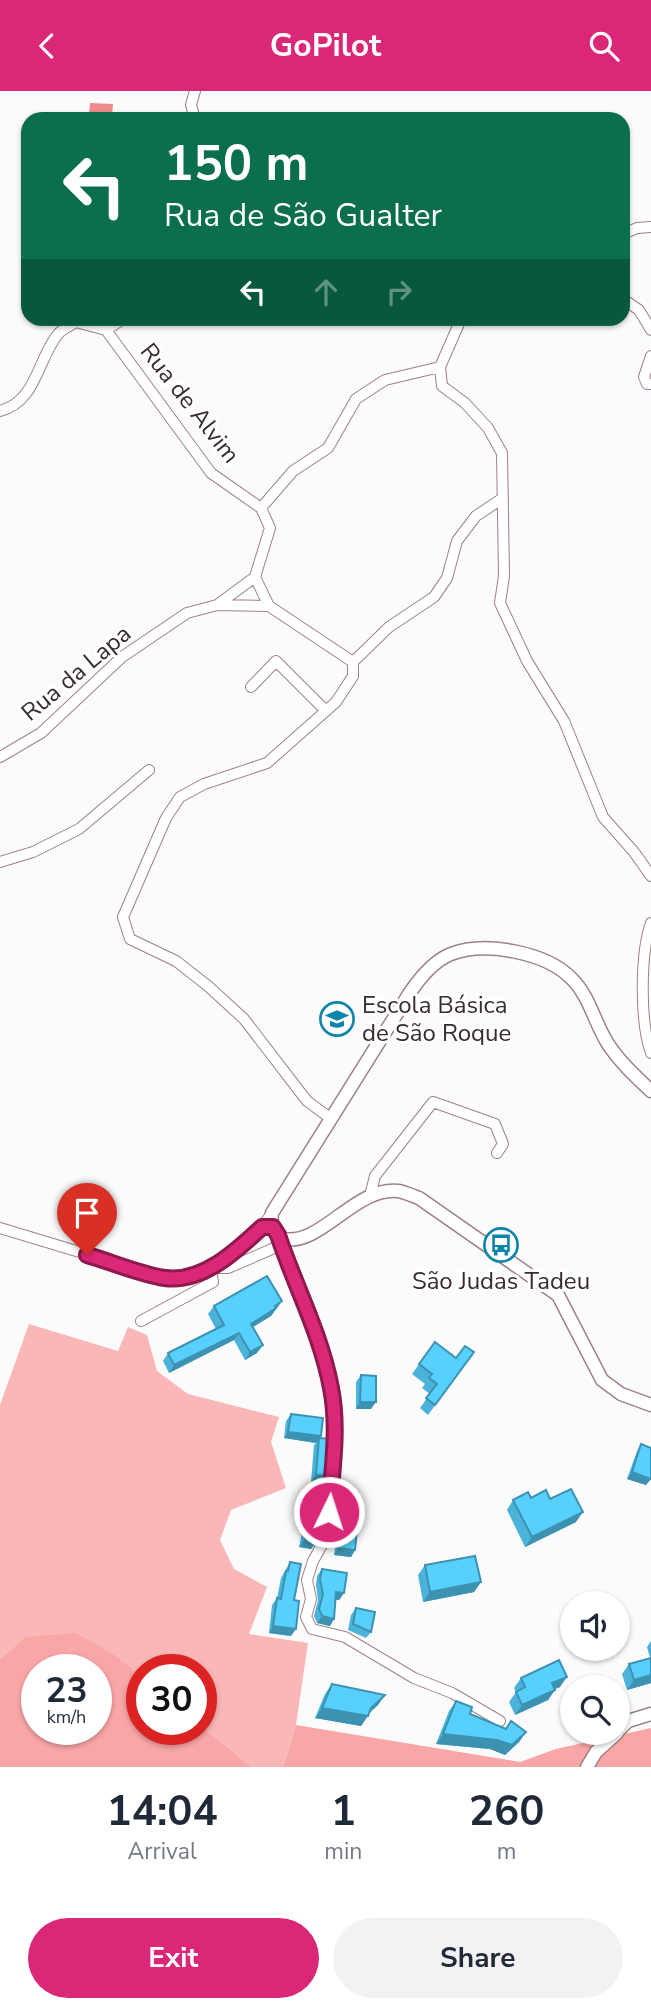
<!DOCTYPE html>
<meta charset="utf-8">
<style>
body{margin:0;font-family:"Nunito Sans",sans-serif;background:#f2f2f3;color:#1f2937;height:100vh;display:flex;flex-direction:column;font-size:26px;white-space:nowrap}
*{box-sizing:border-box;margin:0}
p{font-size:23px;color:#747a83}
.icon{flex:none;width:38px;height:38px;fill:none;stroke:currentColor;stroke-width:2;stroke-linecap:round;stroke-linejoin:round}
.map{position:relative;height:1676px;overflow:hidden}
.side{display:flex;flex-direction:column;background:#fff;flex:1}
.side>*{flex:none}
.banner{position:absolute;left:21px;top:21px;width:609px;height:214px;border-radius:21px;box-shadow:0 2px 5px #0004;background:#0b6e4f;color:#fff;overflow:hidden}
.fabs{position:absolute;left:560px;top:1500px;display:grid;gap:14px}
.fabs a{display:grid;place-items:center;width:70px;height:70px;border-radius:50%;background:#fff;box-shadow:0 2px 5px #0004;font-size:35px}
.speed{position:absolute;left:21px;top:1563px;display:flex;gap:14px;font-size:35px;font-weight:700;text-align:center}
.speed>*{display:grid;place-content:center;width:91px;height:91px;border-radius:50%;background:#fff;box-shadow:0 2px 5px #0004;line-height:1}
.speed small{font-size:18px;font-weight:400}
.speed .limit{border:10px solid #d22;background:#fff;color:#111}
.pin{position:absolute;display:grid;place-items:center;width:60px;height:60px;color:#fff;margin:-72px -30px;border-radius:50% 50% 50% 0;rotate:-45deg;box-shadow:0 0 7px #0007}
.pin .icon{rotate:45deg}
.me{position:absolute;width:77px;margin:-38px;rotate:4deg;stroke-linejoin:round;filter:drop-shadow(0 0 5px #0008)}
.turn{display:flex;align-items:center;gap:24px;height:147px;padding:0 28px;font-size:32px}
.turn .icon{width:91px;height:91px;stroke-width:2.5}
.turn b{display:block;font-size:49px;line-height:60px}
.lanes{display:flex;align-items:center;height:66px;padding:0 28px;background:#0003;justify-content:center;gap:35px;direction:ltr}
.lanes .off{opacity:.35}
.eta{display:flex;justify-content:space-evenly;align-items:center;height:119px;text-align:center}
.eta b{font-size:42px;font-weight:700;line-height:49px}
.action{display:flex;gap:14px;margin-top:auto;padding:14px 28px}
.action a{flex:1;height:80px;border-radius:42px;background:#db2777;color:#fff;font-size:28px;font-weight:700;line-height:80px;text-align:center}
.action a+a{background:#f2f2f3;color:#1f2937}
header{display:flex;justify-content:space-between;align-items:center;height:91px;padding:0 28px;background:#db2777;color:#fff;font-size:32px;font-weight:700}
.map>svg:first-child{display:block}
.green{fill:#f9b7b7}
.forest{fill:#f9a6a7;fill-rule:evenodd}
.water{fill:#ef898d}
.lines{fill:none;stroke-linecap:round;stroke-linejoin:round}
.minor-casing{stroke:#9e8282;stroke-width:12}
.tertiary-casing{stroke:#9e8282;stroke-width:15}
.minor{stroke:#fff;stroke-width:10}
.tertiary{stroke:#fff;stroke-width:12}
.wall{fill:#4bb3da}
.shaded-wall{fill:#3d92b1}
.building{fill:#57d0fd;stroke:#3d92b1;stroke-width:2}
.route-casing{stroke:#8e194d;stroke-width:18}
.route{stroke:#db2777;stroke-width:12}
.labels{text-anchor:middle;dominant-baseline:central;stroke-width:6;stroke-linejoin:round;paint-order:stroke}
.street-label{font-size:24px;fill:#382c2c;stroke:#fff}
.poi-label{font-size:24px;fill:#382c2c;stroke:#fff;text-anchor:start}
</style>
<header><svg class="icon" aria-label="back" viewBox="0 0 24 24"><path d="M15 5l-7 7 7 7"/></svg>GoPilot<svg class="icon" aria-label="search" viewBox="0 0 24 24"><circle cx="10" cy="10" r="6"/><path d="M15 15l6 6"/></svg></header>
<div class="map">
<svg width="651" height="1676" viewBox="0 0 651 1676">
<rect width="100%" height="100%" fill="#fbfbfb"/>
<path class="green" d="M 29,1233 L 118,1260 L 128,1236 L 147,1244 L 157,1280 L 188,1303 L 279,1326 L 271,1351 L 286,1397 L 231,1419 L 220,1449 L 234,1478 L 267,1496 L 249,1543 L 308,1552 L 296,1634 L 283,1676 L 252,1676 L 201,1635 L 201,1578 L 142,1578 L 142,1585 L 116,1565 L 25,1546 L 0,1568 L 0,1314 Z"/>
<path class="forest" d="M 76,1542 L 116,1565 L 142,1585 L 142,1638 L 201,1638 L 201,1635 L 252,1676 L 0,1676 L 0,1568 L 25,1546 ZM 37,1578 L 96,1578 L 96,1638 L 37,1638 Z
M 296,1634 L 520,1671 L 556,1658 L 651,1637 L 651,1676 L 283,1676 Z"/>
<path class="water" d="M 90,12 L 113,13 L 112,25 L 89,24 Z"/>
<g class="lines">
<g class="minor-casing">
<path id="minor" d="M 195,0 L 191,14 L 195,28
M 623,143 L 637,137 L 651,136
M 623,208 L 639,219 L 651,239
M 123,228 L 106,239 L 211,382 L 261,417 L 270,437 L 255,486 L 269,515 L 353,571
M 461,228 L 440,276 L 442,295 L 465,312 L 488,337 L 502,362 L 504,485 L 500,512 L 527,570 L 564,630 L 603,726 L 634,761 L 651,785
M 651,265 L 644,286 L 647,293 L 651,293
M 0,320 C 37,310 37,269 58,243 C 62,238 70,235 76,231 L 106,239
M 261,417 L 293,380 L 328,357 L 356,308 L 385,289 L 440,276
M 217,514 L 255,486
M 251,596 L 276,570 L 326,620
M 0,666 L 41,642 L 122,566 L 187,522 L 217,514 L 269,515
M 0,771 L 33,761 L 79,738 L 149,679
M 651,832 C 640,862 640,932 651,962
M 330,1027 L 307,1010 L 244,928 L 208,895 L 176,870 L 130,848 L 123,826 L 166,727 L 180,706 L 204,693 L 267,672 L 336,611 L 353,585 L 353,571 L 389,536 L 434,506 L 447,487 L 457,450 L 476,425 L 503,407
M 370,1105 L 375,1085 L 433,1011 L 495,1033 L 503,1053 L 497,1062
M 0,1137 L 166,1187 C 175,1186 185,1186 194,1183 C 224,1175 255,1147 272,1122
M 278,1144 L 318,1246 L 332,1298 L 335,1353 L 328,1443 L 313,1470 L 307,1489 L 311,1508 L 306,1526 L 312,1538 L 345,1546 L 414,1587 L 452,1602 L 500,1630
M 212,1177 L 228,1177 L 286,1152
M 141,1230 L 213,1191 L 211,1177"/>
</g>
<g class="tertiary-casing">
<path id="tertiary" d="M 651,1000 C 635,985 619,970 608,953 C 594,931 590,906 572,888 C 546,861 485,850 451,863 C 433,870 419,888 409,903 L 272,1122 C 270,1133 274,1141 284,1148 C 321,1155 356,1095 398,1100 C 405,1101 413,1105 419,1107 L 558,1204 L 602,1289 L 621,1303 L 651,1314
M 618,1640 L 628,1630 L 651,1623
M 587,1676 L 596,1661 L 617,1642"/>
</g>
<use href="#minor" class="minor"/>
<use href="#tertiary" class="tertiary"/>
</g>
<path class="wall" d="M 282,1210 L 271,1225 L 252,1236 L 257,1262 L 245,1269 L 234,1249 L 169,1282 L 163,1270 L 168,1262 L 216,1238 L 208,1223 L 214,1215 Z
M 435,1251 L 456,1267 L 474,1261 L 428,1324 L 420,1317 L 430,1303 L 422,1297 L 425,1293 L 412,1283 Z
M 361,1284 L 371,1318 L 356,1318 L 356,1291 Z
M 291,1323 L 319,1347 L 323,1392 L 311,1391 L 314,1354 L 316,1352 L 284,1347 L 286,1330 Z
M 641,1353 L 646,1394 L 627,1388 L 637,1360 Z
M 310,1398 L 318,1448 L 311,1458 L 299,1456 L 306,1422 L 301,1421 L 303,1408 Z
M 531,1407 L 550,1408 L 576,1431 L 525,1456 L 507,1419 L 513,1409 Z
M 340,1438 L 355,1459 L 351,1466 L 334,1464 L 336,1445 Z
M 290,1471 L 294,1509 L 291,1545 L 269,1542 L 272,1514 L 277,1507 L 281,1487 Z
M 425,1474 L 481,1491 L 474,1501 L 423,1511 L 418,1484 Z
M 322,1478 L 344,1502 L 339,1509 L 336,1509 L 334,1528 L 330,1535 L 317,1532 L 314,1525 L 318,1509 L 316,1494 L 317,1485 Z
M 356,1517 L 371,1541 L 366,1547 L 348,1539 L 351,1524 Z
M 651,1550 L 651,1592 L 627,1599 L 622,1583 L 629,1573 L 650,1567 L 647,1556 Z
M 521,1587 L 560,1596 L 555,1598 L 548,1609 L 515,1624 L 509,1611 L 516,1601 L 514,1597 Z
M 332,1593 L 378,1614 L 369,1622 L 361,1635 L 315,1627 L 325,1603 Z
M 456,1610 L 470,1623 L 506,1638 L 526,1641 L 519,1651 L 505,1664 L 490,1658 L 436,1653 L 449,1620 Z"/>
<path class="shaded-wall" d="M 282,1210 L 271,1225 L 245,1241 L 251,1233 Z
M 239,1242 L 234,1249 L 169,1282 L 174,1274 Z
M 263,1254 L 257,1262 L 245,1269 L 250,1261 Z
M 360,1311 L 376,1311 L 371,1318 L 356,1318 Z
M 288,1341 L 321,1345 L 316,1352 L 284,1347 Z
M 632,1381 L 651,1388 L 646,1394 L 627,1388 Z
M 316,1384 L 328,1385 L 323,1392 L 311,1391 Z
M 308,1411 L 313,1412 L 306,1422 L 301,1421 Z
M 583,1421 L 576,1431 L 525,1456 L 532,1446 Z
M 306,1446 L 318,1448 L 311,1458 L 299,1456 Z
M 338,1457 L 355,1459 L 351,1466 L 334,1464 Z
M 481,1491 L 474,1501 L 423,1511 L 430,1501 Z
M 336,1501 L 344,1502 L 339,1509 L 332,1508 Z
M 322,1525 L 334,1528 L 330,1535 L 317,1532 Z
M 273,1535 L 296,1538 L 291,1545 L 269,1542 Z
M 651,1584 L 651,1592 L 627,1599 L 634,1589 Z
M 567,1586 L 560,1596 L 545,1602 L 552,1592 Z
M 555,1599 L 548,1609 L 515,1624 L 522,1614 Z
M 385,1604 L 378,1614 L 366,1625 L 368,1625 L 361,1635 L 315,1627 L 322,1617 L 371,1617 Z
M 526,1641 L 519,1651 L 505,1664 L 490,1658 L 436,1653 L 443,1643 Z"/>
<path class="building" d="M 267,1185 L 282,1210 L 275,1215 L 276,1217 L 251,1233 L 263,1254 L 250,1261 L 239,1242 L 174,1274 L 168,1262 L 224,1234 L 214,1215 Z
M 435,1251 L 456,1267 L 465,1255 L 474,1261 L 435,1314 L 426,1307 L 437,1293 L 429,1287 L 432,1283 L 419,1273 Z
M 361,1284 L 376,1285 L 376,1311 L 360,1311 Z
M 291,1323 L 323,1327 L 321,1345 L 288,1341 Z
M 319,1347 L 331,1348 L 328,1385 L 316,1384 Z
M 641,1353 L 651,1357 L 651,1388 L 632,1381 Z
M 310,1398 L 330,1402 L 326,1428 L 318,1448 L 306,1446 L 313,1412 L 308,1411 Z
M 571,1398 L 583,1421 L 532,1446 L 513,1409 L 528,1401 L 531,1407 L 546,1399 L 550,1408 Z
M 340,1438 L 357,1440 L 355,1459 L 338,1457 Z
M 475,1465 L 481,1491 L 430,1501 L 425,1474 Z
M 290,1471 L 301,1473 L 294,1509 L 299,1510 L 296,1538 L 273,1535 L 277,1507 L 281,1508 L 286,1480 L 288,1480 Z
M 322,1478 L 347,1482 L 344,1502 L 336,1501 L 334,1528 L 322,1525 L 319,1518 L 323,1503 L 320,1488 Z
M 356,1517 L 375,1521 L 371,1541 L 353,1533 Z
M 651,1567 L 651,1584 L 634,1589 L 629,1573 Z
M 559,1569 L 567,1586 L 552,1592 L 555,1599 L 522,1614 L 516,1601 L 525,1596 L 521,1587 Z
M 332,1593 L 385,1604 L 371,1617 L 368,1625 L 322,1617 Z
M 456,1610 L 472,1616 L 470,1623 L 506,1638 L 511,1630 L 526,1641 L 512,1654 L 497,1649 L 443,1643 Z"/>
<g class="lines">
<g class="route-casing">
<path id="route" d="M 87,1164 C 112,1171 139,1183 165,1187 C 203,1192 236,1160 262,1136 L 273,1136 L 278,1144 C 295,1195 321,1243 331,1297 C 339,1337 332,1380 329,1421"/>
</g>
<use href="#route" class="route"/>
</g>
<defs>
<g id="school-ring" transform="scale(1.75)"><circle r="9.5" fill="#fff" stroke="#0d85aa" stroke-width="1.5"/><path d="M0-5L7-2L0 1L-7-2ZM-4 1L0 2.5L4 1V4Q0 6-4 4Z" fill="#0d85aa"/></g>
<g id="bus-ring" transform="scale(1.75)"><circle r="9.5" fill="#fff" stroke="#0d85aa" stroke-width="1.5"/><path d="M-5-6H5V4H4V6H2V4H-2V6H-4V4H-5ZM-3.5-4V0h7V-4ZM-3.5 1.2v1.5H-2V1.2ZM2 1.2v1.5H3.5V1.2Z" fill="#0d85aa"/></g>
</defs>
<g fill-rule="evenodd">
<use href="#school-ring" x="337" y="928"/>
<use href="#bus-ring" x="501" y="1154"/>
</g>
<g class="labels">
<g class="street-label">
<text transform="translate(190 312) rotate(52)">Rua de Alvim</text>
<text transform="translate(76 582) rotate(-40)">Rua da Lapa</text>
</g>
<g class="poi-label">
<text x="362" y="914">Escola Básica<tspan x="362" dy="28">de São Roque</tspan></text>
<text x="501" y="1190" text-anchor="middle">São Judas Tadeu</text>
</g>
</g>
</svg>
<div class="fabs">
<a><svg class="icon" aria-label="sound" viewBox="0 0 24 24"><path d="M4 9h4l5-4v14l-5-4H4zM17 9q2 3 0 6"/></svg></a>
<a><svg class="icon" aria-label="search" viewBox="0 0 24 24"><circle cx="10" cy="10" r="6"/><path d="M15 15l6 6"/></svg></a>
</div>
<div class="speed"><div>23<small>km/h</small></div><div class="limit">30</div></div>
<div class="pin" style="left:87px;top:1164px;background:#d93025"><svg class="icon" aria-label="arrive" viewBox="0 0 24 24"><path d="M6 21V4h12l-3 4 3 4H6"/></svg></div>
<svg class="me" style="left:329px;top:1421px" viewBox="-20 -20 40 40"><circle r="17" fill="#db2777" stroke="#fff" stroke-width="3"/><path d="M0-11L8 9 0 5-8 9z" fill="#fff"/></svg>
<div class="banner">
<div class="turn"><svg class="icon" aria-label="left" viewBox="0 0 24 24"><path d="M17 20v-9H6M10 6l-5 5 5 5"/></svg><div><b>150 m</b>Rua de São Gualter</div></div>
<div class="lanes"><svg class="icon" aria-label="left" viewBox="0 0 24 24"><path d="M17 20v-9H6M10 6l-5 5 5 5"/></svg><svg class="icon off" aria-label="ahead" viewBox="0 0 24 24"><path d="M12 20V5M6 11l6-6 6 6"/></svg><svg class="icon off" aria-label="right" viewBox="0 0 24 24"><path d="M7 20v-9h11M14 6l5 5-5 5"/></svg></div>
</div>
</div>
<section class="side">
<div class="eta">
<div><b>14:04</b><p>Arrival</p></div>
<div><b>1</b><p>min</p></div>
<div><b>260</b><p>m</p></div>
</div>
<div class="action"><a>Exit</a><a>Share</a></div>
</section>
